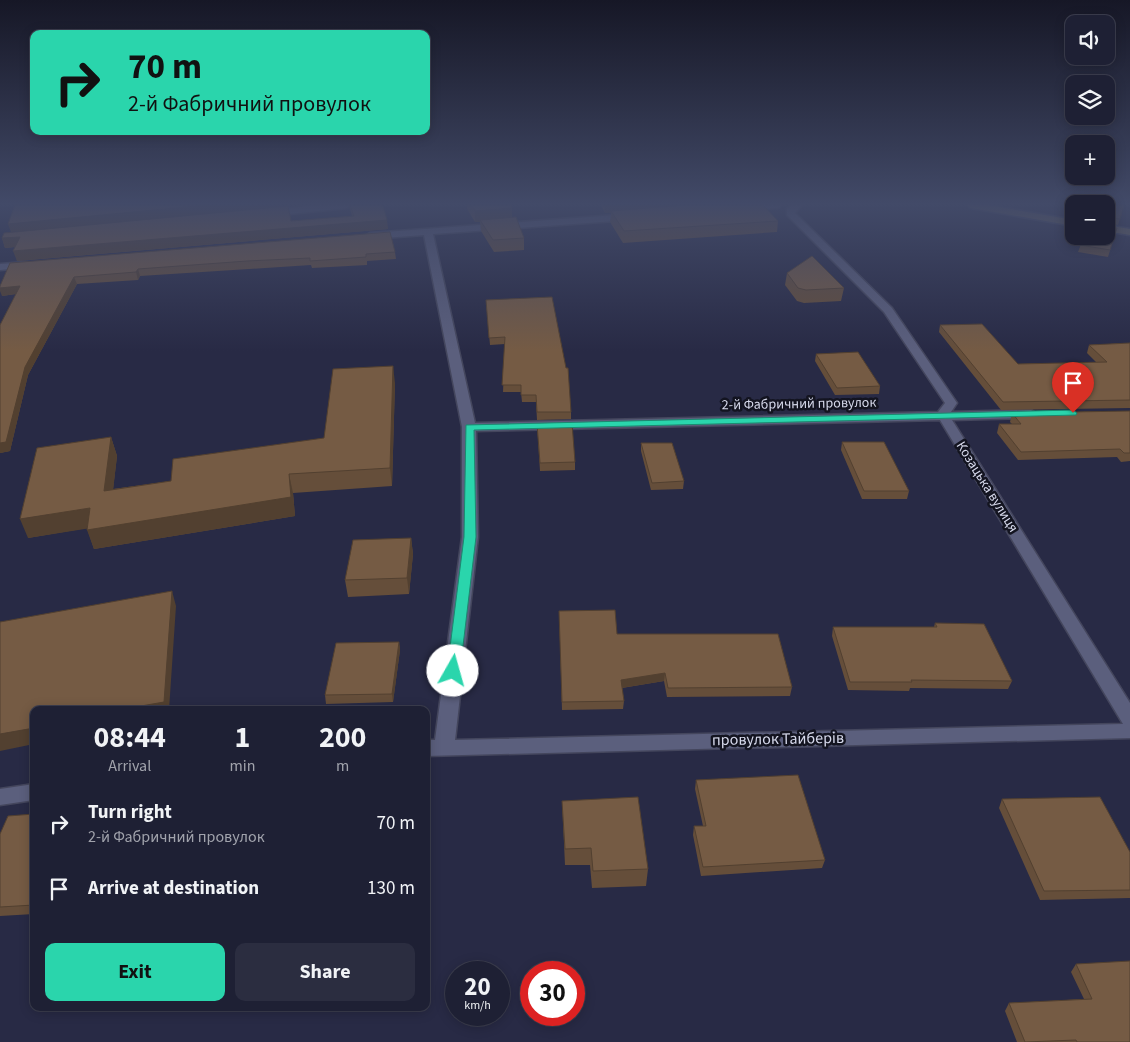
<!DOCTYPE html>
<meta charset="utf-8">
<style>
body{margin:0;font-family:"Source Sans 3",sans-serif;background:#2b2d40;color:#f1f3f6;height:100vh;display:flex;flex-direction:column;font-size:19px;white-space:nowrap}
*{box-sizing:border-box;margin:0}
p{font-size:16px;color:#a1a3ac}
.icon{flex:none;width:28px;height:28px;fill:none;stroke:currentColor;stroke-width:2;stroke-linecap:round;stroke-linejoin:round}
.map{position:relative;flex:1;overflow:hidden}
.details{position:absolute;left:30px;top:706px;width:400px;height:305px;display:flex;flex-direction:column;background:#1e2034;border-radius:10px;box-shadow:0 2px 12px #0003,0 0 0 1px #3c3e4f}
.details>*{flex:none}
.top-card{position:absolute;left:30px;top:30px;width:400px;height:105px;border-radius:10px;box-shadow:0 2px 12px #0003,0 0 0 1px #3c3e4f;background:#2ad5ac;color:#111;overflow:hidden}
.tools{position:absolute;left:1065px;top:15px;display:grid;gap:10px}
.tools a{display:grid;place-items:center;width:50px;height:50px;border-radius:10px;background:#1e2034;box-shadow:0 2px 12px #0003,0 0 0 1px #3c3e4f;font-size:25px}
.speed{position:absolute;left:445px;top:961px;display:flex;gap:10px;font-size:25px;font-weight:700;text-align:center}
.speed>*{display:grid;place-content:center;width:65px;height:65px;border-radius:50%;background:#1e2034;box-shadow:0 2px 12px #0003,0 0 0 1px #3c3e4f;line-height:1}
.speed small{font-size:12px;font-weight:400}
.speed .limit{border:8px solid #d22;background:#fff;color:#111}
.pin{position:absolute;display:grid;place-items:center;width:42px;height:42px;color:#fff;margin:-51px -21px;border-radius:50% 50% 50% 0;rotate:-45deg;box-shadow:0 0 5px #0007}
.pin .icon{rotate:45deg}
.me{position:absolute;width:55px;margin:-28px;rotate:7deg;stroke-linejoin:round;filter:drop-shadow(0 0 4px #0008)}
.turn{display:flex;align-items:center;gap:18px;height:105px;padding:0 15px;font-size:22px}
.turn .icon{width:65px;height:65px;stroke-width:2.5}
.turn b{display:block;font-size:35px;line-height:42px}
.eta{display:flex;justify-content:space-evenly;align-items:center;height:85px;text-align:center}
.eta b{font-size:30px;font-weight:700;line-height:35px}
.action{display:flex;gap:10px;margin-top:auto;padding:10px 15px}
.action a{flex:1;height:58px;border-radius:10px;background:#2ad5ac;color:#111;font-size:20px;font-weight:700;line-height:58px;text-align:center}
.action a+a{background:#2b2d40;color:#f1f3f6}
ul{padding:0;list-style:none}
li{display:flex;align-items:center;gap:15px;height:65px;padding:0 15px}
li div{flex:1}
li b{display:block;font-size:19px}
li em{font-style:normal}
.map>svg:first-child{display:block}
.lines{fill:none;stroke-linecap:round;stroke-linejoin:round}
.street-casing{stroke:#44465d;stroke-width:3}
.secondary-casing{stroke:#44465d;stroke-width:3}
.street{fill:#5b5f7d;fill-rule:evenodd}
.secondary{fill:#756c58;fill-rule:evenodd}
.wall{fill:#654e3a}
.shaded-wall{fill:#524030}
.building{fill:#755b44;stroke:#524030}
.route{fill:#2ad5ac;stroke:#1b8a70}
.labels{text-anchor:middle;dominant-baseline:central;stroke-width:5;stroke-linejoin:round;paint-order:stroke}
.street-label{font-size:14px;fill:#d6d9eb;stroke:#131420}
.near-street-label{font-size:16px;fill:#d6d9eb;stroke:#131420}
</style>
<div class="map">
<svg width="1130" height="1042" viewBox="0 0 1130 1042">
<rect width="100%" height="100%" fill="#282a45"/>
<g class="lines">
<g class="street-casing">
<path id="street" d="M 319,205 L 351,205 L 347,208 L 270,216 L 266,213 L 270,210 Z
M 744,205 L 782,205 L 778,208 L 741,210 L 740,208 Z
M 791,205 L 802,205 L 795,213 L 892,308 L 957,403 L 951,412 L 1031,410 L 1037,414 L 1031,418 L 952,420 L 1130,703 L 1130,738 L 426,756 L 426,740 L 435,740 L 462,537 L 462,427 L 424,235 L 370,239 L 365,236 L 370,233 L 629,214 L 633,217 L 629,220 L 433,234 L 475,423 L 938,412 L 945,403 L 884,312 L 787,215 L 787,209 ZM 940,420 L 1123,724 L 455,740 L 478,537 L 476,431 Z
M 28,262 L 31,263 L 31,267 L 0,270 L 0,264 Z
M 34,784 L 34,800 L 0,805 L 0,789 Z"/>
</g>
<g class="secondary-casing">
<path id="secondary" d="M 967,205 L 988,205 L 1074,220 L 1074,226 L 971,208 Z
M 1106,225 L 1130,229 L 1130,235 L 1106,231 Z"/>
</g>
<use href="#street" class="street"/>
<use href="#secondary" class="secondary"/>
</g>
<path class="wall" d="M 349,205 L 381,205 L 388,229 L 17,261 L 15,247 L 5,248 L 2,238 L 291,221 L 352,216 Z
M 467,205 L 511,205 L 512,218 L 524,238 L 524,250 L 494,252 L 481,231 L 480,222 L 475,222 L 467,209 Z
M 601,205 L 681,205 L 778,221 L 777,232 L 623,243 L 610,222 L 611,213 L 605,213 Z
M 1106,205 L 1124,205 L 1118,225 L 1106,223 L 1107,226 L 1117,228 L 1108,257 L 1078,252 L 1084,236 Z
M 395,252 L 396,259 L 367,261 L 367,265 L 312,268 L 311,265 L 249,269 L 140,276 L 138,280 L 77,284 L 28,375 L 10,451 L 0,453 L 0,325 L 16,294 L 2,296 L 10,263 Z
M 787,273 L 844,288 L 841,301 L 804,303 L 797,301 L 785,285 Z
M 486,300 L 571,412 L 571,419 L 537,420 L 536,402 L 522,402 L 521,392 L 503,392 L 505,344 L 490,345 Z
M 940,325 L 1018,364 L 1096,362 L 1087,353 L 1089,345 L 1130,343 L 1130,408 L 1001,410 L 939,332 Z
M 816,354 L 880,386 L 879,394 L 835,395 L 815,361 Z
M 395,383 L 392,486 L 293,493 L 295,516 L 94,549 L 87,528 L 28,538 L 111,437 L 117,456 L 113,489 L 171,481 L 324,438 Z
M 1130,411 L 1130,461 L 1121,462 L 1117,457 L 1018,460 L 997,433 L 999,424 L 1012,424 L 1010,422 L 1012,413 Z
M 537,424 L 575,462 L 575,470 L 540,471 Z
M 842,442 L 909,491 L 907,499 L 862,499 L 841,450 Z
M 641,443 L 684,481 L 683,489 L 651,490 L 641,451 Z
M 411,538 L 413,554 L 409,594 L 348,597 L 345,580 Z
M 559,611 L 617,634 L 792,687 L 790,696 L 667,697 L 664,681 L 622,688 L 624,701 L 623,709 L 562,710 Z
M 935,623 L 1012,681 L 1008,689 L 910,688 L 909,691 L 848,690 L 832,636 L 833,627 L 934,627 Z
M 399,642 L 400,650 L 393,702 L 326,704 L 325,695 Z
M 696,780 L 825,860 L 822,868 L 701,876 L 693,835 L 694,826 L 703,826 L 695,789 Z
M 1002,799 L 1130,852 L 1130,898 L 1040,900 L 999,808 Z
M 562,801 L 648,869 L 646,886 L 592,888 L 590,865 L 565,865 Z
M 34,814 L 34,914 L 0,916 L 0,834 Z
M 1076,964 L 1130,1042 L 1017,1042 L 1005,1011 L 1009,1003 L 1084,999 L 1071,972 Z"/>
<path class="shaded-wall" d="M 206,205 L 288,206 L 11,232 L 8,224 Z
M 605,205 L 681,205 L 611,211 L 611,213 L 605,213 Z
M 512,208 L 512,220 L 480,220 L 480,222 L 475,222 L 475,211 Z
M 387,220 L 388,229 L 17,261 L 13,251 Z
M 20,237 L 23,246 L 5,248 L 2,238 Z
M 138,269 L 140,276 L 138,280 L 136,272 Z
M 74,277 L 77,284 L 28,375 L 10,451 L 0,453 L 0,443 L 25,367 Z
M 20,286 L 22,293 L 2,296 L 0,291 L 0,288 Z
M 393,366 L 395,383 L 392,486 L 390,468 Z
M 111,437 L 117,456 L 111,509 L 104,491 Z
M 289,474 L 293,493 L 295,516 L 94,549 L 87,530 Z
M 90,508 L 97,527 L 28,538 L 20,519 Z
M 411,538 L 413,554 L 409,594 L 407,578 Z
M 172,591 L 176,606 L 169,710 L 118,710 Z
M 399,642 L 400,650 L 393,702 L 392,694 Z
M 665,673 L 664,681 L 621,688 L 621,680 Z
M 34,728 L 34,744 L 0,751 L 0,734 Z"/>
<path class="building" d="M 15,205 L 206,205 L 8,224 Z
M 350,205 L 381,205 L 381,206 L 383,206 L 387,220 L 13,251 L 20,237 L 2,238 L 4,233 L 288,206 L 291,221 L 354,216 Z
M 471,205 L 511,205 L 512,208 L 475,211 Z
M 686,205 L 763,205 L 778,221 L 624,231 L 611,211 Z
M 1106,205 L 1124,205 L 1120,219 L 1108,217 L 1106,219 Z
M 516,217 L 524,238 L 493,240 L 480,220 Z
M 1106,222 L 1107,226 L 1117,228 L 1110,250 L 1080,245 L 1084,236 L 1106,236 Z
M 390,232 L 395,252 L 366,254 L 366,257 L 310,261 L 310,258 L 247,261 L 138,269 L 136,272 L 74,277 L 25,367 L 6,442 L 0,443 L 0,325 L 20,286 L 0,288 L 0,286 L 10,263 Z
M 812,256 L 844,288 L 806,290 L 798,288 L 787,273 Z
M 552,297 L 566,368 L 568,368 L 571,412 L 537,412 L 536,395 L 521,395 L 521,385 L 502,385 L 505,337 L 489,338 L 486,300 Z
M 982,324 L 1018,364 L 1107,362 L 1089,345 L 1130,343 L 1130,400 L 1003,402 L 940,325 Z
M 858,352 L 880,386 L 837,388 L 816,354 Z
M 393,366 L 390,468 L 289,474 L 291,497 L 87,530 L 90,508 L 20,519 L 37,448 L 111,437 L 104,491 L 171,481 L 173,459 L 324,438 L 333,369 Z
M 1130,411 L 1130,453 L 1124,453 L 1120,449 L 1021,452 L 999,424 L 1021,424 L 1012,413 Z
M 572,423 L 575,462 L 540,463 L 537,424 Z
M 842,442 L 884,442 L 909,491 L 864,491 Z
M 641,443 L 672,443 L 684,481 L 652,483 Z
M 411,538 L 407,578 L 345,580 L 353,540 Z
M 172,591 L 164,702 L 118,710 L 34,710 L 34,728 L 0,734 L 0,622 Z
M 615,610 L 617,634 L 778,634 L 792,687 L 668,688 L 665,673 L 621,680 L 624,701 L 562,702 L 559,611 Z
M 935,623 L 984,624 L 1012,681 L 911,680 L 912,682 L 850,682 L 833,627 L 937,627 Z
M 399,642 L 392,694 L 325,695 L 336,643 Z
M 798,775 L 825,860 L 703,867 L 694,826 L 706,826 L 696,780 Z
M 638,797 L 648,869 L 593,871 L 591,848 L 565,849 L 562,801 Z
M 1100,797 L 1130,852 L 1130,890 L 1044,891 L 1002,799 Z
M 34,814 L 34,843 L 33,846 L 34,846 L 34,905 L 0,907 L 0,834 L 8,816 Z
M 1130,961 L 1130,1042 L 1077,1042 L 1076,1040 L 1025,1042 L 1009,1003 L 1092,999 L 1076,964 Z"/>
<linearGradient id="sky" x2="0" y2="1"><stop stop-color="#161726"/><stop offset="0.58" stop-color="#424a68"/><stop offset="1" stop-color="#424a68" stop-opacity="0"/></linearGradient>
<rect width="1130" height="351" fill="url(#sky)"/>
<path class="route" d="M 1073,410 L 1077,413 L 1076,415 L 474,430 L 476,537 L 460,671 L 458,674 L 449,674 L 447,671 L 464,537 L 466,425 Z"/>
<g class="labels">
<g class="street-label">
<text transform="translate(799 404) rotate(-1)">2-й Фабричний провулок</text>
<text transform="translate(987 487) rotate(58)">Козацька вулиця</text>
</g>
<g class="near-street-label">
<text transform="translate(778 739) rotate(-1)">провулок Тайберів</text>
</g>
</g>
</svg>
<div class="tools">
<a><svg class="icon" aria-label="sound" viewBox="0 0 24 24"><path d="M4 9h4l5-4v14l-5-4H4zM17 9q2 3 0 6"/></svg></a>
<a><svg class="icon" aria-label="layers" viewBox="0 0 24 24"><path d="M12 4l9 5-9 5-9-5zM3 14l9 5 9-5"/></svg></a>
<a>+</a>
<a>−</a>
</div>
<div class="speed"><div>20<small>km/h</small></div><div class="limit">30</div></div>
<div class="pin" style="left:1073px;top:413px;background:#d93025"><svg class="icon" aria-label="arrive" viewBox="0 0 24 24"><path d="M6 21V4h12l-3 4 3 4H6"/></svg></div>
<svg class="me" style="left:453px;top:671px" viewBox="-20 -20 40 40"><circle r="19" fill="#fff"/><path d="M0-13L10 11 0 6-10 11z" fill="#2ad5ac"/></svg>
<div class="top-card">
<div class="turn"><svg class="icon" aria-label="right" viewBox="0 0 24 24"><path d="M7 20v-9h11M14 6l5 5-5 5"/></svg><div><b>70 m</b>2-й Фабричний провулок</div></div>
</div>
<section class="details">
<div class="eta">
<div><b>08:44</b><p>Arrival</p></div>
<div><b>1</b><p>min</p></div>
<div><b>200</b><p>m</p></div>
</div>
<ul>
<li><svg class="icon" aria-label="right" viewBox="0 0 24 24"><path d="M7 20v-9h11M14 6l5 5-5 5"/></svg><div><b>Turn right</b><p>2-й Фабричний провулок</p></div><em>70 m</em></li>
<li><svg class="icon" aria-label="arrive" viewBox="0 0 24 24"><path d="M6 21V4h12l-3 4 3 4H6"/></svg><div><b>Arrive at destination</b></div><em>130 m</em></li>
</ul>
<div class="action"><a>Exit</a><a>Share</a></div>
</section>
</div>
